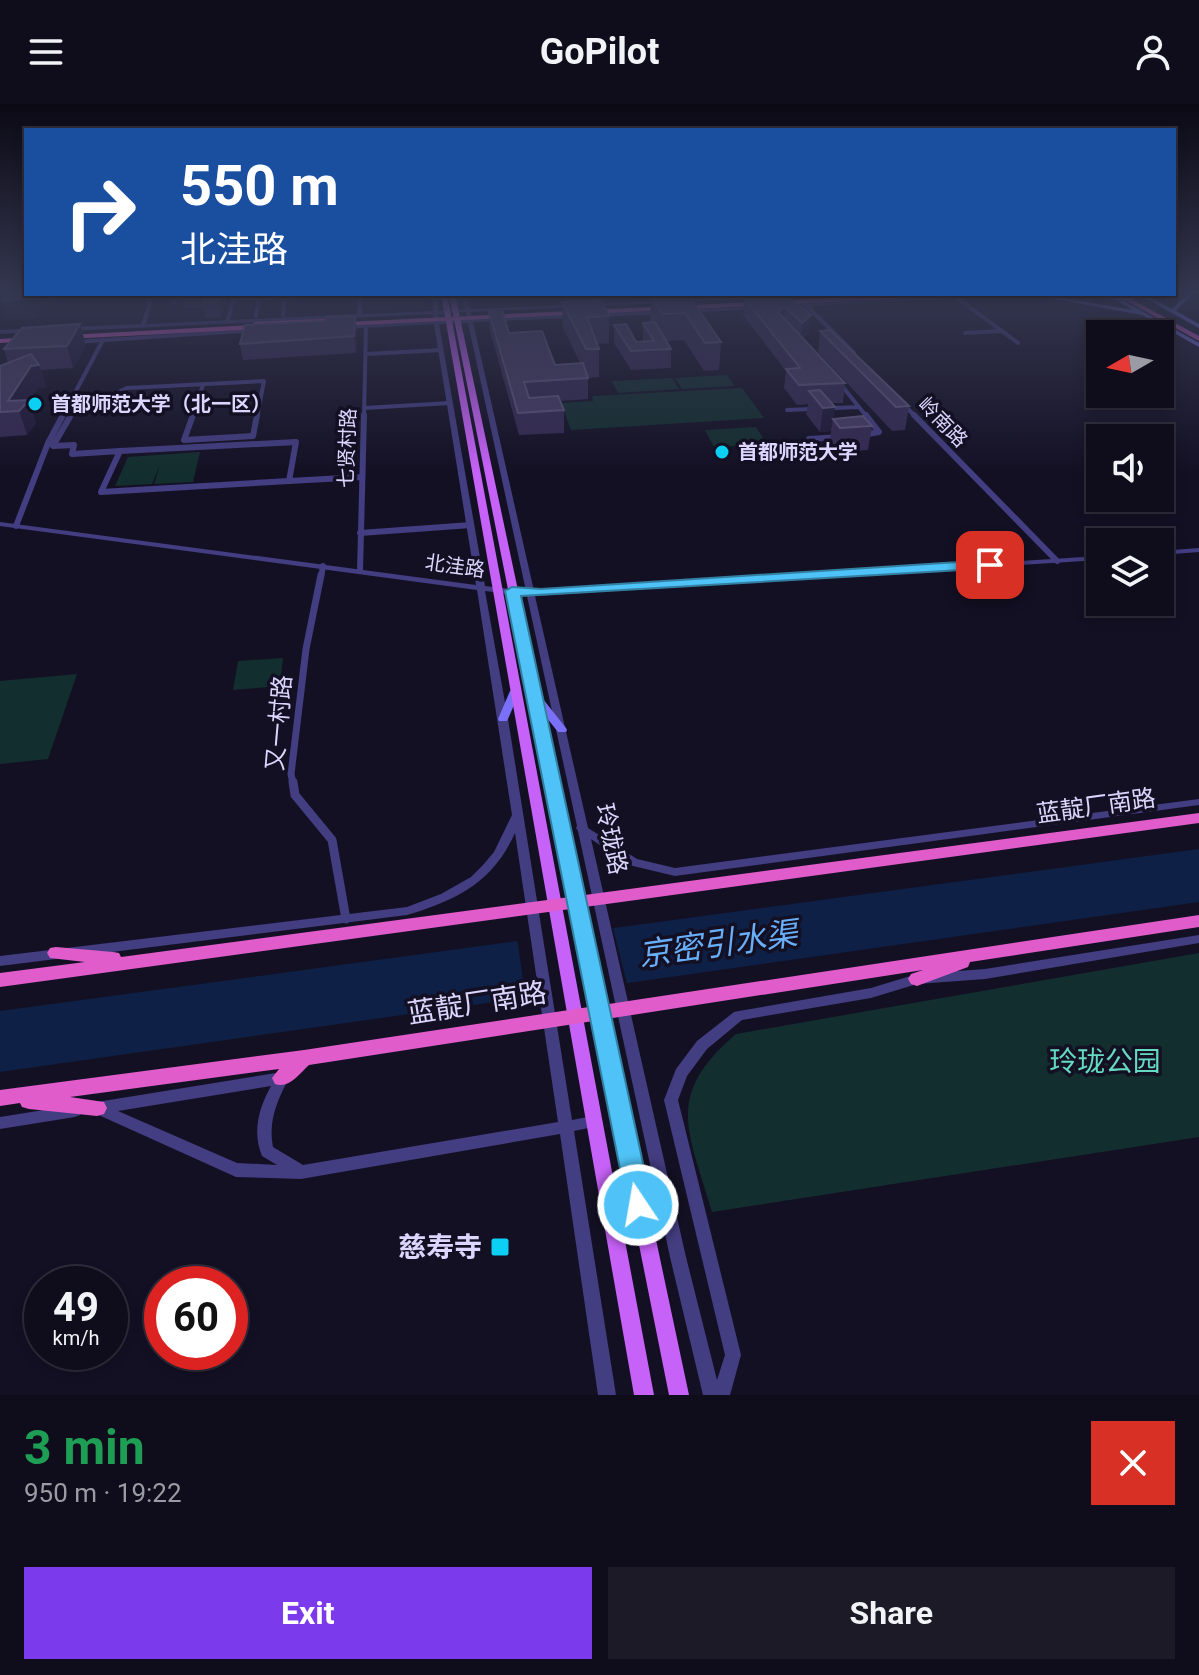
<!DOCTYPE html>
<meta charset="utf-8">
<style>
body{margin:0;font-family:Roboto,"Noto Sans SC",sans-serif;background:#1d1a28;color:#f1f3f6;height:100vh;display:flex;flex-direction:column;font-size:30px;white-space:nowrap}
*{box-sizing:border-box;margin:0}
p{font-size:26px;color:#9b9ba3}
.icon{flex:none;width:44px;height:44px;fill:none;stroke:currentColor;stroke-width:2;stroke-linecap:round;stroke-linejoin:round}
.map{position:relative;height:1291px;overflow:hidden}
.sheet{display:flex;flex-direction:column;background:#0f0c1b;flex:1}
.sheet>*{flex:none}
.top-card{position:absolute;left:24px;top:24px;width:1152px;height:168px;border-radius:0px;box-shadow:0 4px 12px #0003,0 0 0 2px #2f2c3a;background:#1a4fa0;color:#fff;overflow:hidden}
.needle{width:52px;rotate:261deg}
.fabs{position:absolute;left:1086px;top:216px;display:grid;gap:16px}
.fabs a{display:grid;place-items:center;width:88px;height:88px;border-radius:0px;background:#0f0c1b;box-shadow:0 4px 12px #0003,0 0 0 2px #2f2c3a;font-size:40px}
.speed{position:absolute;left:24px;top:1162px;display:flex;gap:16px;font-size:40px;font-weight:700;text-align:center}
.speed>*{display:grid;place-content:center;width:104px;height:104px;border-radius:50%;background:#0f0c1b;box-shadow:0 4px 12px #0003,0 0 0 2px #2f2c3a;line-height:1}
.speed small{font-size:20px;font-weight:400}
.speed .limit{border:12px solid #d22;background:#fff;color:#111}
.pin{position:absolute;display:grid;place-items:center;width:68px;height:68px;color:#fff;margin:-34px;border-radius:16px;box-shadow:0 4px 12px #0006}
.me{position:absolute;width:88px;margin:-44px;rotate:348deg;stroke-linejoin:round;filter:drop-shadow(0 0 6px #0008)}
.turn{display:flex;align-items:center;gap:28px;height:168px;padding:0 24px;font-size:36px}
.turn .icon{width:104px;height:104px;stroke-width:2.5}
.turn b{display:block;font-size:56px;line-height:68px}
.round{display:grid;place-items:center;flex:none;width:84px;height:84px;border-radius:0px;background:#1d1a28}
.summary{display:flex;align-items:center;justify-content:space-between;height:136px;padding:0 24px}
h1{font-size:48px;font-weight:700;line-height:60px;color:#1e9e55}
.primary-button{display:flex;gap:16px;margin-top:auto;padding:16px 24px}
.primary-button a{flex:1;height:92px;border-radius:0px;background:#7c3aed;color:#fff;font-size:32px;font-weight:700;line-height:92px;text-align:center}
.primary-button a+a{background:#1d1a28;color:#f1f3f6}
header{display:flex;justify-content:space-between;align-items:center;height:104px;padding:0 24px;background:#0f0c1b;font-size:36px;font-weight:700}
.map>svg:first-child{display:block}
.green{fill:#132e2e}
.water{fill:#0e2045}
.pier{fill:#141024}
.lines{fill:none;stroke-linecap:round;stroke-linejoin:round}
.minor-far3{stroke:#433d81;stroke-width:4}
.minor-far2{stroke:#433d81;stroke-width:6}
.minor-far1{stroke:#433d81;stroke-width:7}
.minor{stroke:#433d81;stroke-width:9}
.tertiary{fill:#433d81;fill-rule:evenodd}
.secondary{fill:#7b71f8;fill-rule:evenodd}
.primary{fill:#c762f8;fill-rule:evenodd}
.trunk{fill:#df5cca;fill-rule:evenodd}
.wall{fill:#342a52}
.shaded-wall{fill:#1f1838}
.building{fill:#463c64;stroke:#5d547c;stroke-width:2}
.route{fill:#4fc3f7;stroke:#337fa1;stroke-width:2}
.poi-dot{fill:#0bd0f3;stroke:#141024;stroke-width:3}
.labels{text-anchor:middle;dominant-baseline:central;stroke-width:7;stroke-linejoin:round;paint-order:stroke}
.far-poi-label{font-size:20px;font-weight:bold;fill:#dcd5fd;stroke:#141024;text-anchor:start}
.far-street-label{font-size:20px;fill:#dcd5fd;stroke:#141024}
.street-label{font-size:24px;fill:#dcd5fd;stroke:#141024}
.near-street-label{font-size:28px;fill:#dcd5fd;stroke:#141024}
.near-park-label{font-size:28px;fill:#64dac2;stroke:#141024}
.near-poi-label{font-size:28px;font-weight:bold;fill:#dcd5fd;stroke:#141024;text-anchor:end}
.near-water-label{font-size:32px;font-style:italic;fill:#68aef8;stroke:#141024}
</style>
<header><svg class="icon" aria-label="menu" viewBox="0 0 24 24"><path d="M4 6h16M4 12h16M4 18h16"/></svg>GoPilot<svg class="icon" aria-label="person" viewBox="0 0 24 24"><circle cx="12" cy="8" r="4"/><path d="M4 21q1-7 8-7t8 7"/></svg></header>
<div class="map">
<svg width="1199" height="1291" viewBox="0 0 1199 1291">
<rect width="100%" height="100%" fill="#141024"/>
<path class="green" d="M 727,271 L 735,282 L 682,285 L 675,274 Z
M 672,274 L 679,285 L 618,289 L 612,277 Z
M 742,284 L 764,314 L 571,326 L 561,299 L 593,297 L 592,292 Z
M 756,323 L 767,340 L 714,343 L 705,326 Z
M 200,348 L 193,378 L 154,380 L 160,361 L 152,380 L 115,382 L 128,353 Z
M 283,554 L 280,582 L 233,586 L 238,557 Z
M 77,570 L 48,655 L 0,660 L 0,577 Z
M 1199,849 L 1199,1033 L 712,1108 C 689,1028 663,992 736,930 Z"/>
<path class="water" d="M 1199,745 L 1199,798 L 0,968 L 0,907 Z"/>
<path class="pier" d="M 612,820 L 628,884 L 526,898 L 517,833 Z"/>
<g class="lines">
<path class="minor-far3" d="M 956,193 L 1018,239
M 234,195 L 347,190
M 174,199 L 177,190
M 806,201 L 854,249
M 283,211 L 285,193
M 256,212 L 259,194
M 227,218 L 235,191
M 965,229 L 1002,227
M 366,250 L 441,246
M 838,277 L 867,313
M 902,299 L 916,313
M 364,304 L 450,299
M 787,306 L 858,303
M 62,313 L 103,236
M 70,313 L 78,299 L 101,296 L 127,284 L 264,277 L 257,313
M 192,313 L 203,281
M 364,313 L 366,222"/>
<path class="minor-far2" d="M 71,311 L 53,342 L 74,341 L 72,350 L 120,347
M 193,311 L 184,336 L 253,332 L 257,311
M 914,311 L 1057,457
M 862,331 L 879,328 L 866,311
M 809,335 L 841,333
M 296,338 L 289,377 L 101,388 L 120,347 Z
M 289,377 L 362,373
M 16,422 L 48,339 L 63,311
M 360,429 L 471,421
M 360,467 L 364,311
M 321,473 L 323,462"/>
<path class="minor-far1" d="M 293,680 L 291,670 L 306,545 L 321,471"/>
<path class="minor" d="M 293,678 L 295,691 L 332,736 L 346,815"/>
<path class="tertiary" d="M 143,190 L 147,190 L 152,199 L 146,220 L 357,210 L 358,190 L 362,190 L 363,210 L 433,207 L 433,190 L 437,190 L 438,207 L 465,205 L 462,190 L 466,190 L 470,205 L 575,201 L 573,203 L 471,208 L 472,215 L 573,210 L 576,212 L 573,214 L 473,218 L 534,487 L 1100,452 L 1100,456 L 535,492 L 588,724 L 637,755 L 675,764 L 1199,695 L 1199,701 L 675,772 L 629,761 L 591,735 L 686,1153 L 717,1276 L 725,1251 L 664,996 L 676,965 L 697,937 L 734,908 L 739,907 L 871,884 L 917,870 L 985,865 L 1199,831 L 1199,839 L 985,875 L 917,880 L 871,894 L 742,916 L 707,945 L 687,972 L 678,996 L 741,1251 L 730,1291 L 703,1291 L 670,1153 L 578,727 L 576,724 L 577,722 L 527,492 L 485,487 L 508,615 L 572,1016 L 593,1012 L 598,1014 L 600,1018 L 598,1022 L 574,1027 L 616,1291 L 598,1291 L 560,1030 L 301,1075 L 236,1073 L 92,1008 L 90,1004 L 92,1000 L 97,998 L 282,968 L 287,970 L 289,974 C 277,997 268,1017 273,1043 L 303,1061 L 558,1018 L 515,729 C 493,778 457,796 407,811 L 0,862 L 0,852 L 407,803 L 441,790 L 471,773 L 483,761 L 494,748 L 512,711 L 477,486 L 0,422 L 0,418 L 476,481 L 434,220 L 345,225 L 342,223 L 345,221 L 433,217 L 433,210 L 70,227 L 67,225 L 70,223 L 141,220 L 148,199 ZM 466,208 L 467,216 L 439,217 L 438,210 ZM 468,219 L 526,487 L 485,482 L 439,220 ZM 271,982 C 259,1004 252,1027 262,1052 L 277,1061 L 237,1059 L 118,1007 Z
M 792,190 L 823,190 L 821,191 L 681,198 L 679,197 L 681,196 Z
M 993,190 L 1023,190 L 1021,191 L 789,203 L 787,202 L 789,201 Z
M 661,197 L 663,199 L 589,202 L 587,201 L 589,200 Z
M 759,203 L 757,205 L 685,209 L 682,207 L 685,205 Z
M 663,207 L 661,210 L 597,213 L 594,211 L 597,209 Z
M 32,225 L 33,226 L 30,228 L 0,230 L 0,226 Z
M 254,225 L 256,226 L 256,228 L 74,240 L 71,238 L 74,236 Z
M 1199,444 L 1199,448 L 1160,451 L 1160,447 Z
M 75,1001 L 80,1003 L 82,1007 L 80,1011 L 75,1013 L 0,1025 L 0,1013 Z"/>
<path class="secondary" d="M 1189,188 L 1195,188 L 1176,207 L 1199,220 L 1199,224 L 1143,193 L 1124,197 L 1199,239 L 1199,243 L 1142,211 L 1028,190 L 1040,190 L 1133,206 L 1113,195 L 1082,190 L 1124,193 L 1155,190 L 1148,192 L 1172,205 Z
M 515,584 L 520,587 L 508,615 L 507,617 L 499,617 L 498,615 L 510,587 Z
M 535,589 L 539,590 L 566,624 L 567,626 L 566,628 L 558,628 L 531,594 L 530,592 L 531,590 Z"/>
<path class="primary" d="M 441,190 L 447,190 L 654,1291 L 634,1291 Z
M 449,190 L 455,190 L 689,1291 L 669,1291 Z"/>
<path class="trunk" d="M 916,190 L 961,190 L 958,192 L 339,222 L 335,220 L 336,218 L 265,222 L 262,225 L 67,235 L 63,233 L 67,231 L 252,221 L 255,218 L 343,214 L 346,218 Z
M 1114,190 L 1122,190 L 1199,232 L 1199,237 Z
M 34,233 L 34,237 L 31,237 L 0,239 L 0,235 Z
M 1199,709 L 1199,719 L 0,883 L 0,869 L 85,858 L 50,854 L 47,849 L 50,844 L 56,843 L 113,848 L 119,849 L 121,853 Z
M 1199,811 L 1199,823 L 970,858 L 968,863 L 917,882 L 911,880 L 908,875 L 911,870 L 923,866 L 309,961 C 299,970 289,985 275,980 L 272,974 L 279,965 L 70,993 L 104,998 L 107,1004 L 104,1010 L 97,1012 L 29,1005 L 22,1003 L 20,999 L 0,1002 L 0,986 L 304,946 Z"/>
</g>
<path class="wall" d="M 182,190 L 229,190 L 221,213 L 206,214 L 204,203 L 185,204 Z
M 689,192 L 721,238 L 719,266 L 704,267 L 684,236 L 666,237 L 671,245 L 671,264 L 631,266 L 614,239 L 614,221 L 636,238 L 643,238 L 643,219 L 650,219 L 651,194 Z
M 744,194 L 786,194 L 811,211 L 809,228 L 803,234 L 845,279 L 843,299 L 831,299 L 835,303 L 833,315 L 872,322 L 868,346 L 837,348 L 830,339 L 831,327 L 820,328 L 806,310 L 808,300 L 797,301 L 784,284 L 786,267 L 743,211 Z
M 562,198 L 609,212 L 609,239 L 597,240 L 599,245 L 599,273 L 588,274 L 588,295 L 560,297 L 564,306 L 564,329 L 519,331 L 490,227 L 489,208 L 509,229 L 555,261 L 580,259 L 563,224 Z
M 355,212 L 357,228 L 356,249 L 243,256 L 240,240 L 325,217 Z
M 80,220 L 86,242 L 73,264 L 41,266 L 46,283 L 38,284 L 29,297 L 36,319 L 27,331 L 0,333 L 0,262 L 8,259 L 4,245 Z
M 820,227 L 909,302 L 905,326 L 892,327 L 818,248 Z"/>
<path class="shaded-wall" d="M 34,190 L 56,190 L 56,191 L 35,215 L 8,216 L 2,196 Z
M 220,190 L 229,190 L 221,213 L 218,197 Z
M 364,190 L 422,190 L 423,202 L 366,207 Z
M 785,203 L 783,220 L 778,208 Z
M 811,211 L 809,228 L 800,237 L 802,219 Z
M 355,212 L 357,228 L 356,249 L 354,232 Z
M 80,220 L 86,242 L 73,264 L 67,242 Z
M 39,261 L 46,283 L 38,284 L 29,297 L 36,319 L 27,331 L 19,307 L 8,297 L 31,262 Z
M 835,303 L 831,327 L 820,328 L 823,304 Z"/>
<path class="building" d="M 9,188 L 26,188 L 26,190 L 34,190 L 29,194 L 2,196 Z
M 205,190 L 220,190 L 218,197 L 203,198 Z
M 689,192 L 721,238 L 705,239 L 685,209 L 663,210 L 651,194 Z
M 744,194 L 786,194 L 805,205 L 811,211 L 802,219 L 785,203 L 778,208 L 845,279 L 799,281 L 786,265 L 800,264 Z
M 601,196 L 609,212 L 587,213 L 599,245 L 586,245 L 562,198 Z
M 502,207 L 509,229 L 542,227 L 555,261 L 583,259 L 588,274 L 524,278 L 529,294 L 558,292 L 564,306 L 518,309 L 489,208 Z
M 355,212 L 354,232 L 240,240 L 245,221 L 325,217 L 326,213 Z
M 655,218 L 671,245 L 631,247 L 614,221 L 626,220 L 636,238 L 654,237 L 643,219 Z
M 80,220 L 67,242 L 4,245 L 22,224 Z
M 830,226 L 909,302 L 896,303 L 820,227 Z
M 31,250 L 39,261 L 31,262 L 8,297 L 29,296 L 19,307 L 0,308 L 0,262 Z
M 820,286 L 835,303 L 823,304 L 809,287 Z
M 863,312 L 872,322 L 840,324 L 833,315 Z"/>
<linearGradient id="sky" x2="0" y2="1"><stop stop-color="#0b0914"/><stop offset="0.51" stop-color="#343750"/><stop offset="1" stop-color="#343750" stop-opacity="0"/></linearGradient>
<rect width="1199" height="369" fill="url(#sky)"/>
<path class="route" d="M 990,456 L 995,458 L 995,464 L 521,492 L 652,1101 L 648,1110 L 638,1114 L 629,1110 L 505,487 L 512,483 L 541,485 Z"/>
<g class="poi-dot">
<circle cx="35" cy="300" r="8"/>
<circle cx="722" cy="348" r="8"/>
<rect x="490" y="1133" width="20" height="20" rx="4"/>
</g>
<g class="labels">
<g class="far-poi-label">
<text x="51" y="300">首都师范大学（北一区）</text>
<text x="738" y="348">首都师范大学</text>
</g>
<g class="far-street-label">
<text transform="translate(943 318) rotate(46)">岭南路</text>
<text transform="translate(347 344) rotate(-88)">七贤村路</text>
<text transform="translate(455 462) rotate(8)">北洼路</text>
</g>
<g class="street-label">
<text transform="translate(279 619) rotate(-85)">又一村路</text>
<text transform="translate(1096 702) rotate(-8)">蓝靛厂南路</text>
<text transform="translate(611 735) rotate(78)">玲珑路</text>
</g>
<g class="near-street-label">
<text transform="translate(477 899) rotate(-9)">蓝靛厂南路</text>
</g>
<g class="near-park-label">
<text x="1105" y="957">玲珑公园</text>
</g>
<g class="near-poi-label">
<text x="482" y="1143">慈寿寺</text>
</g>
<g class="near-water-label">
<text transform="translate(718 840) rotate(-8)">京密引水渠</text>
</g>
</g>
</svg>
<div class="fabs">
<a><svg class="needle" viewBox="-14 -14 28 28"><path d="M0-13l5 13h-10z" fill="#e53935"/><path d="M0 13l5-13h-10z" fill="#9b9ba3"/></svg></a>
<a><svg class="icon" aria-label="sound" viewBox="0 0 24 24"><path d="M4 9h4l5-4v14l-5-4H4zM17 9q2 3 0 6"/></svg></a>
<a><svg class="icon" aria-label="layers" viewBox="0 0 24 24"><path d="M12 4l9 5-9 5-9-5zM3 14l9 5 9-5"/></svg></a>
</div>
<div class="speed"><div>49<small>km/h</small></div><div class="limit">60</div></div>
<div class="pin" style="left:990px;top:461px;background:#d93025"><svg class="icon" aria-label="arrive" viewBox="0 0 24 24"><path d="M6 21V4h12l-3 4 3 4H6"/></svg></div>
<svg class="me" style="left:638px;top:1101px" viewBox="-20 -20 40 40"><circle r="17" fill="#4fc3f7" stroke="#fff" stroke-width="3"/><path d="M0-11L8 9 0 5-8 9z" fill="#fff"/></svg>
<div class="top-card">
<div class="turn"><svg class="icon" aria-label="right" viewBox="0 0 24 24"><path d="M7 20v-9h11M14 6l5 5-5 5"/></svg><div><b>550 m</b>北洼路</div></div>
</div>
</div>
<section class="sheet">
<div class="summary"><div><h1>3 min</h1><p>950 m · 19:22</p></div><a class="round" style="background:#d93025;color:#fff"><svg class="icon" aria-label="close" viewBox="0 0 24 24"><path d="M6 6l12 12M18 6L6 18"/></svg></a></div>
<div class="primary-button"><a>Exit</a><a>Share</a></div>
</section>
